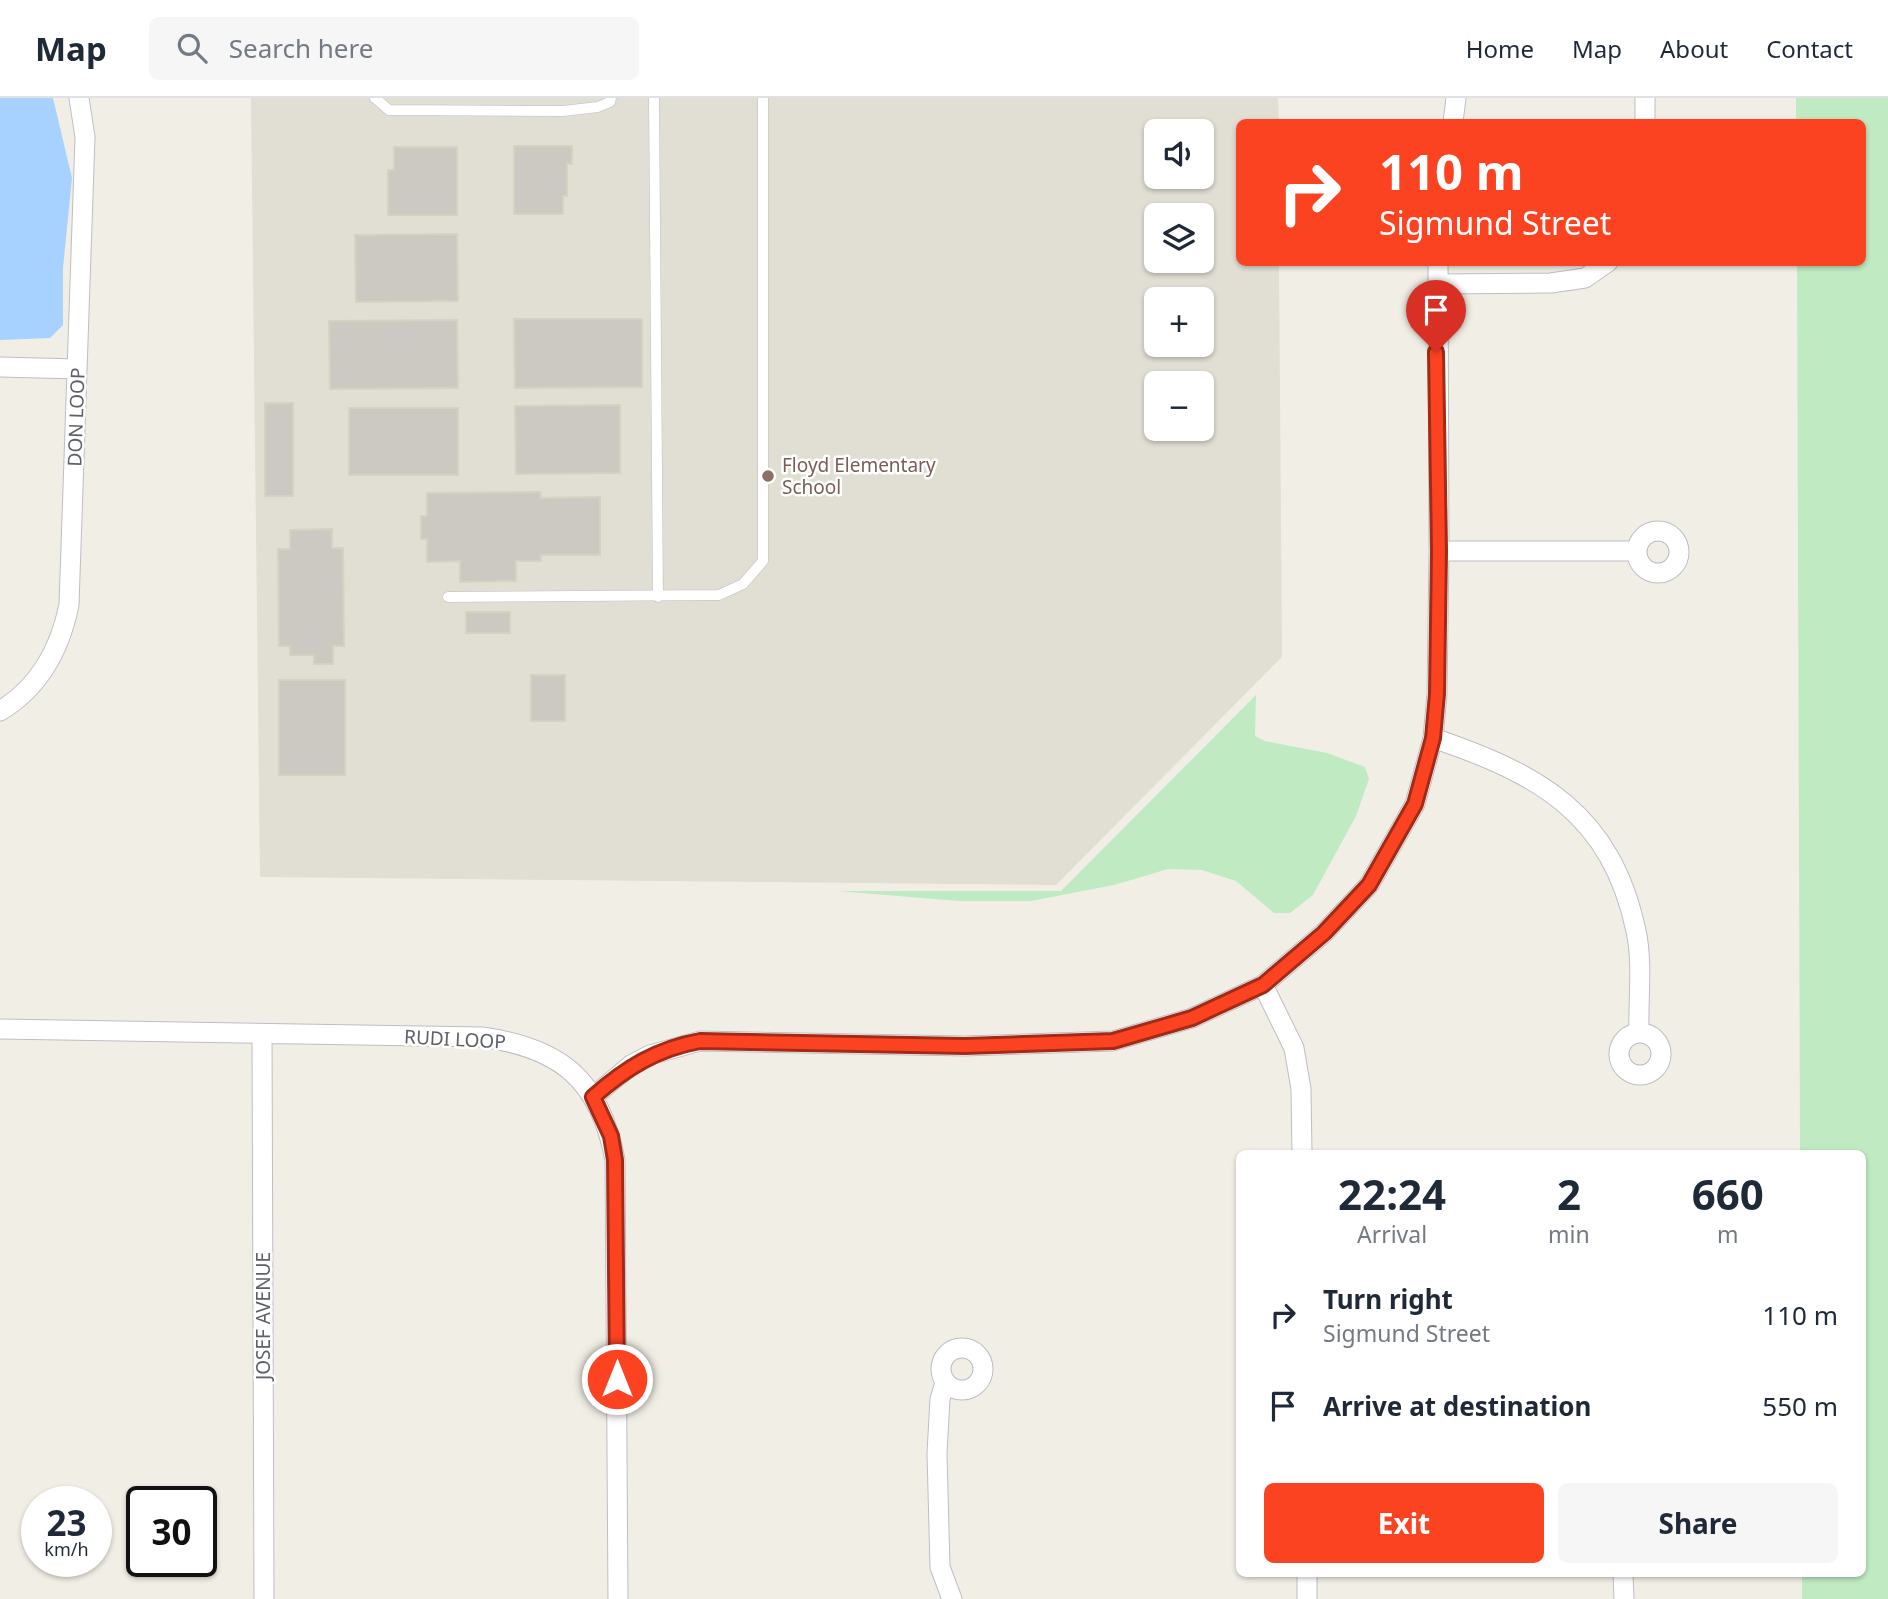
<!DOCTYPE html>
<meta charset="utf-8">
<style>
body{margin:0;font-family:"Noto Sans",sans-serif;background:#f6f6f7;color:#1f2937;height:100vh;display:flex;flex-direction:column;font-size:26px;white-space:nowrap}
*{box-sizing:border-box;margin:0}
p{font-size:23px;color:#747a83}
.icon{flex:none;width:38px;height:38px;fill:none;stroke:currentColor;stroke-width:2;stroke-linecap:round;stroke-linejoin:round}
.map{position:relative;flex:1;overflow:hidden}
.side{position:absolute;left:1236px;top:1052px;width:630px;height:427px;display:flex;flex-direction:column;background:#fff;border-radius:10px;box-shadow:0 2px 5px #0004}
.side>*{flex:none}
.hud{position:absolute;left:1236px;top:21px;width:630px;height:147px;border-radius:10px;box-shadow:0 2px 5px #0004;background:#fb4221;color:#fff;overflow:hidden}
.fabs{position:absolute;left:1144px;top:21px;display:grid;gap:14px}
.fabs a{display:grid;place-items:center;width:70px;height:70px;border-radius:10px;background:#fff;box-shadow:0 2px 5px #0004;font-size:35px}
.speed{position:absolute;left:21px;top:1388px;display:flex;gap:14px;font-size:35px;font-weight:700;text-align:center}
.speed>*{display:grid;place-content:center;width:91px;height:91px;border-radius:50%;background:#fff;box-shadow:0 2px 5px #0004;line-height:1}
.speed small{font-size:18px;font-weight:400}
.speed .limit{border:4px solid #111;border-radius:10px;background:#fff;color:#111}
.pin{position:absolute;display:grid;place-items:center;width:60px;height:60px;color:#fff;margin:-72px -30px;border-radius:50% 50% 50% 0;rotate:-45deg;box-shadow:0 0 7px #0007}
.pin .icon{rotate:45deg}
.me{position:absolute;width:77px;margin:-38px;rotate:0deg;stroke-linejoin:round;filter:drop-shadow(0 0 5px #0008)}
.turn{display:flex;align-items:center;gap:24px;height:147px;padding:0 28px;font-size:32px}
.turn .icon{width:91px;height:91px;stroke-width:2.5}
.turn b{display:block;font-size:49px;line-height:60px}
.eta{display:flex;justify-content:space-evenly;align-items:center;height:119px;text-align:center}
.eta b{font-size:42px;font-weight:700;line-height:49px}
.primary-button{display:flex;gap:14px;margin-top:auto;padding:14px 28px}
.primary-button a{flex:1;height:80px;border-radius:10px;background:#fb4221;color:#fff;font-size:28px;font-weight:700;line-height:80px;text-align:center}
.primary-button a+a{background:#f6f6f7;color:#1f2937}
ul{padding:0;list-style:none}
li{display:flex;align-items:center;gap:21px;height:91px;padding:0 28px}
li div{flex:1}
li b{display:block;font-size:26px}
li em{font-style:normal}
header{display:flex;align-items:center;gap:42px;box-sizing:border-box;height:98px;padding:0 35px;background:#fff;border-bottom:2px solid #e0e1e3}
header strong{font-size:33px}
nav{display:flex;gap:38px;margin-inline-start:auto;font-size:24px}
.search{width:490px;height:63px;background:#f6f6f7;display:flex;align-items:center;gap:18px;box-sizing:border-box;padding:0 24px;border-radius:10px;color:#747a83;font-size:26px}
.map>svg:first-child{display:block}
.education{fill:#e1ded4;fill-rule:evenodd}
.green{fill:#bfeac2}
.water{fill:#a7d2ff}
.building{fill:#ccc9c2;stroke:#d6d2c2;stroke-width:2}
.lines{fill:none;stroke-linecap:round;stroke-linejoin:round}
.service-casing{stroke:#bdbec5;stroke-width:11}
.minor-casing{stroke:#bdbec5;stroke-width:21}
.service{stroke:#fff;stroke-width:10}
.minor{stroke:#fff;stroke-width:19}
.route-casing{stroke:#a32b15;stroke-width:18}
.route{stroke:#fb4221;stroke-width:12}
.education-dot{fill:#8d6e63;stroke:#fff;stroke-width:2.5}
.labels{text-anchor:middle;dominant-baseline:central;stroke-width:5;stroke-linejoin:round;paint-order:stroke}
.street-label{font-size:19px;fill:#5d6067;stroke:#fff}
.education-label{font-size:19px;fill:#785e54;stroke:#fff;text-anchor:start}
</style>
<header>
<strong>Map</strong>
<div class="search"><svg class="icon" aria-label="search" viewBox="0 0 24 24"><circle cx="10" cy="10" r="6"/><path d="M15 15l6 6"/></svg>Search here</div>
<nav><a>Home</a><a>Map</a><a>About</a><a>Contact</a></nav>
</header>
<div class="map">
<svg width="1888" height="1501" viewBox="0 0 1888 1501">
<rect width="100%" height="100%" fill="#f1efe5"/>
<path class="education" d="M 251,0 L 1278,0 L 1279,24 L 1239,24 L 1239,164 L 1279,165 L 1282,559 L 1056,787 L 260,779 ZM 1157,33 L 1202,33 L 1202,79 L 1157,79 ZM 1157,117 L 1202,117 L 1202,163 L 1157,163 ZM 1157,201 L 1202,201 L 1202,247 L 1157,247 ZM 1157,285 L 1202,285 L 1202,331 L 1157,331 Z"/>
<path class="green" d="M 1796,0 L 1888,0 L 1888,1501 L 1802,1501 L 1802,1475 L 1862,1475 L 1862,1055 L 1800,1055 L 1797,165 L 1862,164 L 1862,24 L 1796,24 Z
M 1256,597 L 1255,638 L 1265,643 L 1327,655 L 1365,669 L 1369,681 L 1356,718 L 1313,797 L 1290,815 L 1274,815 L 1236,783 L 1202,772 L 1168,771 L 1114,787 L 1031,803 L 959,803 L 837,793 L 1061,793 Z"/>
<path class="water" d="M 0,0 L 53,0 L 72,80 L 63,170 L 63,227 L 50,240 L 0,242 Z"/>
<path class="building" d="M 514,48 L 572,48 L 572,66 L 567,66 L 567,98 L 563,98 L 563,116 L 514,116 Z
M 394,49 L 457,49 L 457,117 L 388,117 L 388,72 L 394,72 Z
M 457,136 L 458,203 L 356,204 L 355,137 Z
M 514,221 L 642,221 L 642,289 L 515,290 Z
M 457,222 L 458,290 L 330,291 L 329,223 Z
M 265,305 L 293,305 L 293,398 L 265,398 Z
M 620,307 L 620,375 L 516,376 L 515,308 Z
M 349,310 L 458,310 L 458,377 L 349,377 Z
M 540,394 L 541,400 L 600,399 L 600,457 L 541,457 L 541,463 L 516,463 L 516,483 L 460,484 L 460,463 L 427,464 L 427,441 L 421,441 L 421,418 L 427,418 L 427,395 Z
M 332,431 L 332,450 L 343,450 L 344,548 L 333,548 L 333,566 L 314,566 L 314,557 L 290,557 L 290,548 L 279,548 L 278,451 L 290,451 L 290,432 Z
M 466,514 L 510,514 L 510,535 L 466,535 Z
M 531,577 L 565,577 L 565,623 L 531,623 Z
M 279,582 L 345,582 L 345,677 L 279,677 Z"/>
<g class="lines">
<g class="service-casing">
<path id="service" d="M 375,0 L 389,12 L 563,13 L 598,9 L 610,4 L 611,0
M 654,0 L 658,499
M 448,499 L 719,497 L 743,486 L 763,463 L 763,0"/>
</g>
<g class="minor-casing">
<path id="minor" d="M 1645,0 L 1645,24
M 1453,24 L 1456,0
M 1438,186 L 1551,185 L 1585,180 L 1608,164
M 0,269 L 77,271
M1637 454a21 21 0 1 1 42 0a21 21 0 1 1-42 0Z
M 1439,453 L 1637,453
M 0,613 C 40,589 60,551 69,507 L 85,39 L 79,0
M 1433,640 C 1539,676 1611,715 1636,833 C 1643,864 1638,902 1639,934
M 1263,887 L 1294,950 L 1301,991 L 1302,1055
M 0,931 L 482,939 C 561,950 600,982 615,1062 L 618,1501
M1619 956a21 21 0 1 1 42 0a21 21 0 1 1-42 0Z
M 262,936 L 264,1501
M 593,999 L 631,967 L 650,957 L 700,943 L 965,948 L 1113,943 L 1192,920 L 1263,887 L 1324,835 L 1369,787 L 1415,706 L 1433,640 L 1437,596 L 1439,453 L 1438,164
M941 1271a21 21 0 1 1 42 0a21 21 0 1 1-42 0Z
M 945,1285 L 940,1301 L 937,1355 L 940,1469 L 952,1501
M 1307,1475 L 1307,1501
M 1623,1475 L 1624,1501"/>
</g>
<use href="#service" class="service"/>
<use href="#minor" class="minor"/>
</g>
<g class="lines">
<g class="route-casing">
<path id="route" d="M 617,1281 L 615,1062 L 611,1038 L 593,999 C 626,970 656,951 700,943 L 965,948 L 1113,943 L 1192,920 L 1263,887 L 1324,835 L 1369,787 L 1415,706 L 1433,640 L 1437,596 L 1439,453 L 1436,254"/>
</g>
<use href="#route" class="route"/>
</g>
<circle class="education-dot" cx="768" cy="378" r="7"/>
<g class="labels">
<g class="street-label">
<text transform="translate(76 319) rotate(-88)">DON LOOP</text>
<text transform="translate(455 941) rotate(3)">RUDI LOOP</text>
<text transform="translate(263 1218) rotate(-90)">JOSEF AVENUE</text>
</g>
<g class="education-label">
<text x="782" y="367">Floyd Elementary<tspan x="782" dy="22">School</tspan></text>
</g>
</g>
</svg>
<div class="fabs">
<a><svg class="icon" aria-label="sound" viewBox="0 0 24 24"><path d="M4 9h4l5-4v14l-5-4H4zM17 9q2 3 0 6"/></svg></a>
<a><svg class="icon" aria-label="layers" viewBox="0 0 24 24"><path d="M12 4l9 5-9 5-9-5zM3 14l9 5 9-5"/></svg></a>
<a>+</a>
<a>−</a>
</div>
<div class="speed"><div>23<small>km/h</small></div><div class="limit">30</div></div>
<div class="pin" style="left:1436px;top:254px;background:#d93025"><svg class="icon" aria-label="arrive" viewBox="0 0 24 24"><path d="M6 21V4h12l-3 4 3 4H6"/></svg></div>
<svg class="me" style="left:617px;top:1281px" viewBox="-20 -20 40 40"><circle r="17" fill="#fb4221" stroke="#fff" stroke-width="3"/><path d="M0-11L8 9 0 5-8 9z" fill="#fff"/></svg>
<div class="hud">
<div class="turn"><svg class="icon" aria-label="right" viewBox="0 0 24 24"><path d="M7 20v-9h11M14 6l5 5-5 5"/></svg><div><b>110 m</b>Sigmund Street</div></div>
</div>
<section class="side">
<div class="eta">
<div><b>22:24</b><p>Arrival</p></div>
<div><b>2</b><p>min</p></div>
<div><b>660</b><p>m</p></div>
</div>
<ul>
<li><svg class="icon" aria-label="right" viewBox="0 0 24 24"><path d="M7 20v-9h11M14 6l5 5-5 5"/></svg><div><b>Turn right</b><p>Sigmund Street</p></div><em>110 m</em></li>
<li><svg class="icon" aria-label="arrive" viewBox="0 0 24 24"><path d="M6 21V4h12l-3 4 3 4H6"/></svg><div><b>Arrive at destination</b></div><em>550 m</em></li>
</ul>
<div class="primary-button"><a>Exit</a><a>Share</a></div>
</section>
</div>
